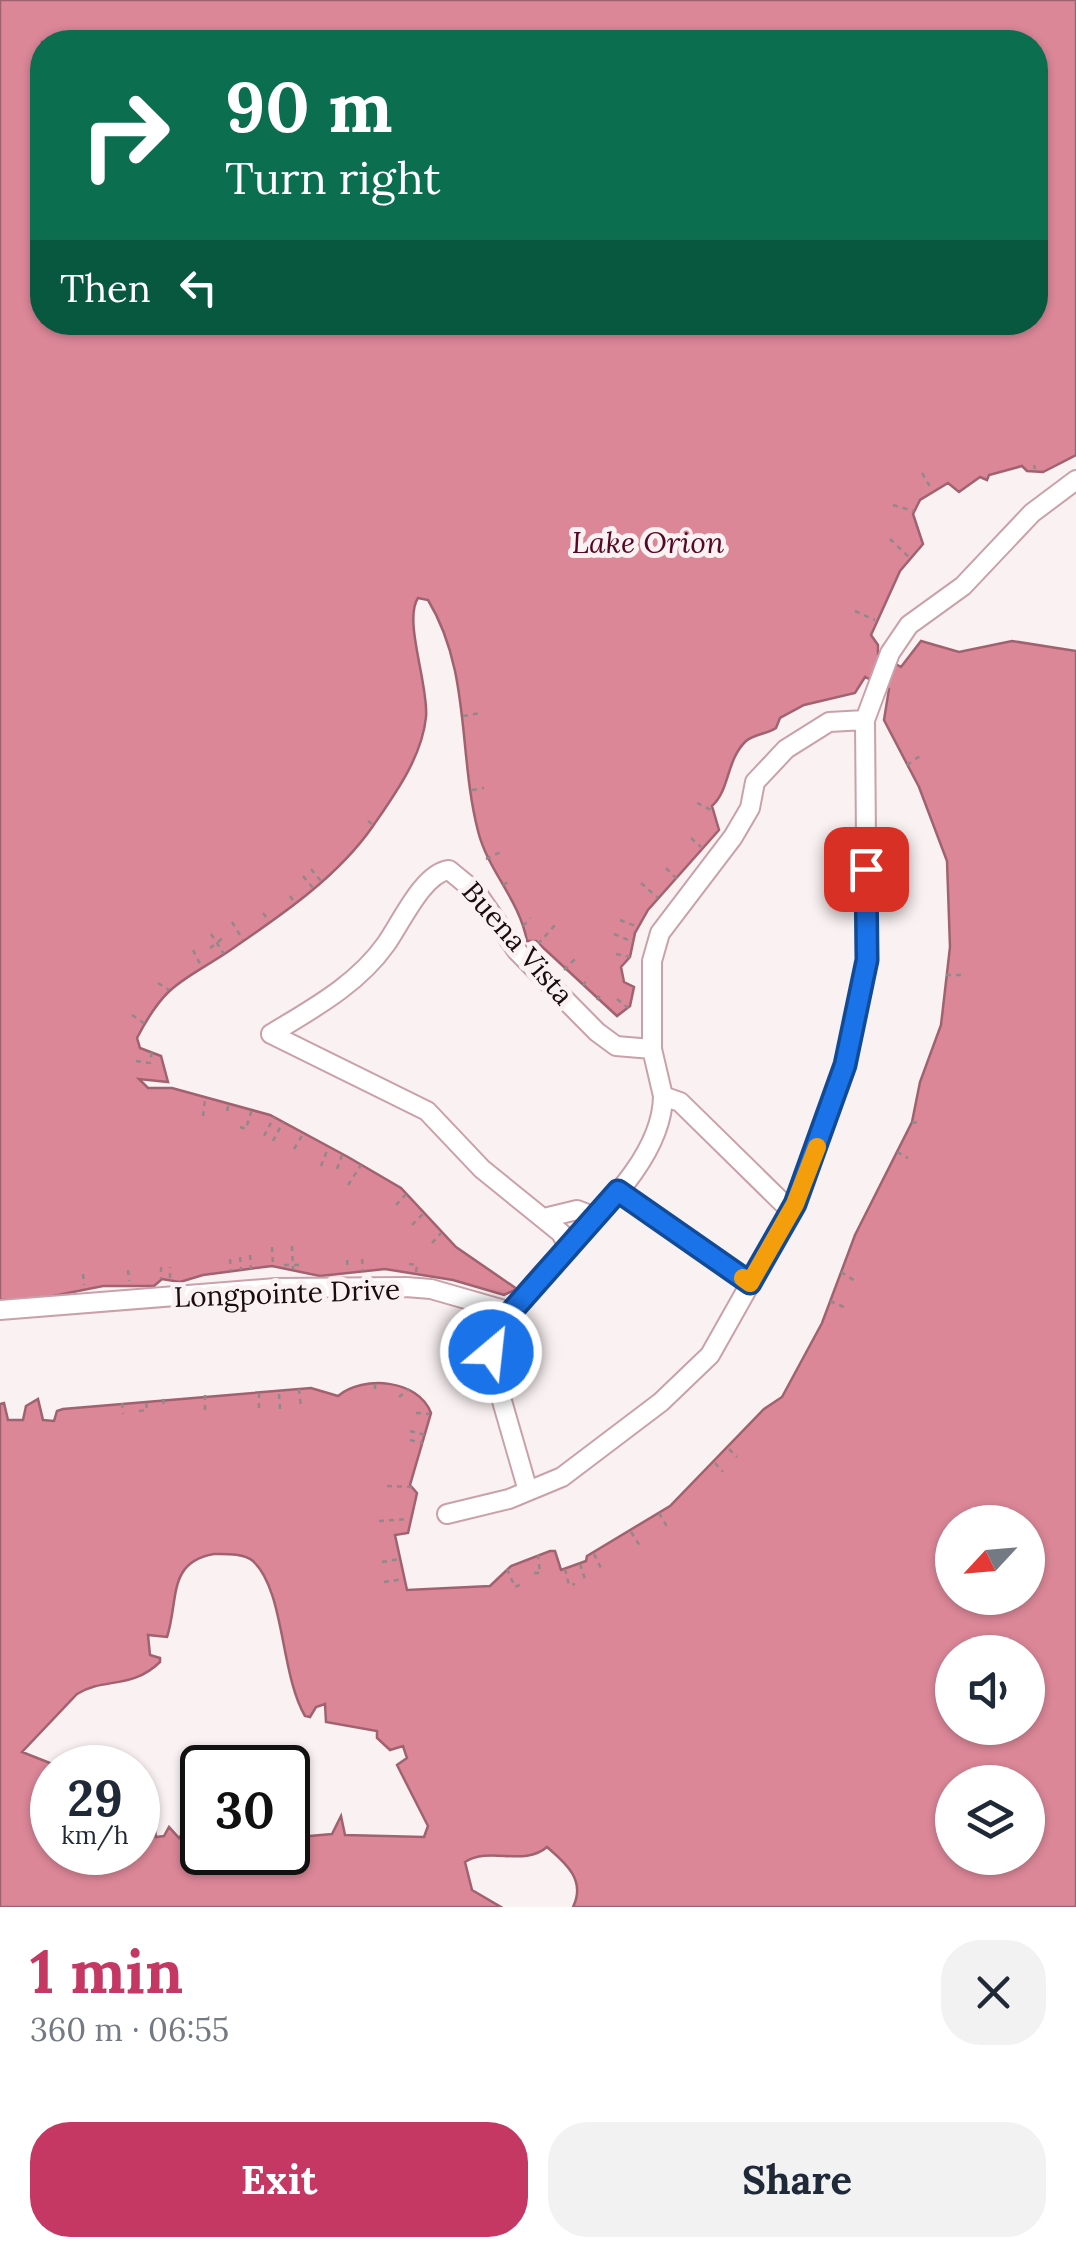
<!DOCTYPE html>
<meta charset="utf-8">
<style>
body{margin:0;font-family:Lora,serif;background:#f2f2f3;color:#1f2937;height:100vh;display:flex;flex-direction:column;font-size:38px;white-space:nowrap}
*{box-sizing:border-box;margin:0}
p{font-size:32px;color:#747a83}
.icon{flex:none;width:55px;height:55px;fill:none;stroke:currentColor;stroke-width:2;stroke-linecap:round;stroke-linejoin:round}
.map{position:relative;height:1907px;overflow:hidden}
.drawer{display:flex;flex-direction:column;background:#fff;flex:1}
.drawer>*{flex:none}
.hud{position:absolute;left:30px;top:30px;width:1018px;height:305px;border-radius:40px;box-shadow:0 2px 8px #0004;background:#0b6e4f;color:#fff;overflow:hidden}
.needle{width:65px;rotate:244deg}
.controls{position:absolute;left:935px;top:1505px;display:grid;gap:20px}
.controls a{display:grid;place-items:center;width:110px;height:110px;border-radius:50%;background:#fff;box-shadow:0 2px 8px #0004;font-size:50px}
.speed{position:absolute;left:30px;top:1745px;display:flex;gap:20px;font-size:50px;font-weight:700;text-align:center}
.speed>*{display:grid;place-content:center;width:130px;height:130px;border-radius:50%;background:#fff;box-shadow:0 2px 8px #0004;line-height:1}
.speed small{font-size:25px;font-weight:400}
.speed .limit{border:5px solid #111;border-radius:15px;background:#fff;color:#111}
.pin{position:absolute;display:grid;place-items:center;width:85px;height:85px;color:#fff;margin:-42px;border-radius:20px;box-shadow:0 5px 15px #0006}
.me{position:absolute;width:110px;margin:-55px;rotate:28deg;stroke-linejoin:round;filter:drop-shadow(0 0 8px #0008)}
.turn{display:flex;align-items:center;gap:35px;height:210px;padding:0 30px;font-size:45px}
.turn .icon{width:130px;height:130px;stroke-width:2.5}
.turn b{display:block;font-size:70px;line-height:85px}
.then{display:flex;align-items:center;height:95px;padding:0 30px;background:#0003;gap:20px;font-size:38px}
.round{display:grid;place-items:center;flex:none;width:105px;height:105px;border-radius:40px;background:#f2f2f3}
.head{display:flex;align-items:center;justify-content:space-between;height:170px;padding:0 30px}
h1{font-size:60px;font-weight:700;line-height:75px;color:#c53864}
.primary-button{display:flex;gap:20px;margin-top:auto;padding:20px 30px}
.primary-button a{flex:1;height:115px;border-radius:40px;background:#c53864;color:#fff;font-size:40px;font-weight:700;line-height:115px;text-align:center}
.primary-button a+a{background:#f2f2f3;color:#1f2937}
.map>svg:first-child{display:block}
.water{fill:#db8798;stroke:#a1626f;stroke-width:2.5;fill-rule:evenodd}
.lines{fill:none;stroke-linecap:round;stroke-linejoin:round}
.lane-casing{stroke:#caa1a8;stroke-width:14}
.street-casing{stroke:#caa1a8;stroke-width:22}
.path{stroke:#938889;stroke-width:2.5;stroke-dasharray:5 5;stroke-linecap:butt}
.lane{stroke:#fff;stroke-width:9}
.street{stroke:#fff;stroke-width:18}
.route-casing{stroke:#114b97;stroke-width:25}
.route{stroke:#1a73e8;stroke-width:18}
.slow{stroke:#f59e0b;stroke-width:18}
.labels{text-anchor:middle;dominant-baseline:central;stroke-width:10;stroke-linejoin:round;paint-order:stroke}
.street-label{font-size:28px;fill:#1a0c0e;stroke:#faf1f2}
.water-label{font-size:30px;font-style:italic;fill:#550824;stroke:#faf1f2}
</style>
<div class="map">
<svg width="1076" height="1907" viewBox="0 0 1076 1907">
<rect width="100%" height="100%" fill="#faf1f2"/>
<path class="water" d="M 0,0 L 1076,0 L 1076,455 L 1043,472 L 1027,471 L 1022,466 L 989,475 L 987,480 L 980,477 L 959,492 L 948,483 L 920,500 L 913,514 L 923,544 L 900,571 L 871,635 L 878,645 L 878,654 L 901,667 L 921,641 L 959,652 L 1012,641 L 1076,651 L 1076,1907 L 573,1907 C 587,1879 563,1861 547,1847 C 524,1867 490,1846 465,1862 L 472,1890 L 501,1907 L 0,1907 L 0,1404 L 4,1403 L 8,1420 L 23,1420 L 26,1406 L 38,1399 L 43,1420 L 54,1421 L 57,1411 L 63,1409 L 311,1388 L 338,1396 C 363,1375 418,1379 431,1413 L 410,1485 L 417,1493 L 408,1533 L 395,1535 L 407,1590 L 490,1586 L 511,1566 L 550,1551 L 555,1551 L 561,1570 L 586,1561 L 587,1556 L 670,1506 L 764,1409 L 782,1397 L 822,1323 L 855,1235 L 912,1122 L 920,1082 L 941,1025 L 950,947 L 947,861 L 919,787 L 884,720 L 889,689 L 865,677 L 855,693 L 804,705 L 780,718 L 776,728 C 767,734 754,734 746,741 C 726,760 730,790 712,806 L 719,830 L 648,910 L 635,933 L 630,957 L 621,967 L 624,982 L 634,987 L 630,1006 L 617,1016 L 536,941 L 527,941 C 519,899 488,871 478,831 C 458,753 471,671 428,600 L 418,598 C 403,620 429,686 426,717 C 422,757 395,794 373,826 C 337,878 280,916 229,951 C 181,983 166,982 137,1038 L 140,1048 L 161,1056 L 168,1082 L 139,1079 L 148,1088 L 172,1088 L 270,1115 L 348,1157 L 401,1188 L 456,1247 L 517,1289 L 504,1295 L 453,1280 L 385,1269 L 320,1276 L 272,1266 L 203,1275 L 180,1282 L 162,1279 L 154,1286 L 103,1286 L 38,1299 L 0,1300 ZM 42,42 L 1035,42 L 1035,322 L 42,322 ZM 952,1522 L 1028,1522 L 1028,1598 L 952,1598 ZM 214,1554 C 225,1554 244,1553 253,1561 C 285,1591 280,1673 305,1716 L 310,1717 L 316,1707 L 325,1704 L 326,1722 L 377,1731 L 377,1738 L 390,1750 L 403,1746 L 407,1758 L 397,1765 L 428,1826 L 424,1837 L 345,1835 L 341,1816 L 332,1834 L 288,1838 L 288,1852 L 202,1852 L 202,1832 L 185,1830 L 179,1838 L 169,1827 L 164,1836 L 156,1837 L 154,1824 L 138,1816 L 138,1852 L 52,1852 L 52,1768 L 60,1767 L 22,1752 L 77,1694 C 104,1677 131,1690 160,1662 L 160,1658 L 150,1655 L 148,1635 L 167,1637 C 179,1600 167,1562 214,1554 ZM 952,1652 L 1028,1652 L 1028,1728 L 952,1728 ZM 952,1782 L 1028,1782 L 1028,1858 L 952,1858 Z"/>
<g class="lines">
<g class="lane-casing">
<path id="lane" d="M 618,1191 L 750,1283"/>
</g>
<g class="street-casing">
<path id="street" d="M 271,1034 C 312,1009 357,985 386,944 C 401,923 423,873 449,870 L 477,893 L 517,951 L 597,1032 L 616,1046 L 652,1049 L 663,1096 L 680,1102 L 791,1211
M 271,1034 L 427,1111 L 482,1169 L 561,1233 L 569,1248
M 652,1049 L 652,961 L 660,933 L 733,837 L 750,808 L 755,782 L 786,749 L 829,722 L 865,720
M 544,1218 L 577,1210 L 595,1217
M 0,1310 L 276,1288 L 406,1287 L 431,1289 L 511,1312
M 528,1491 L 491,1363 C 496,1280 662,1196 663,1096
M 447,1514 L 509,1499 L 562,1477 L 661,1402 L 710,1355 L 795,1204 L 845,1065 L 867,960 L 865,720 L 890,653 L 909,625 L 963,586 L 1032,513 L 1076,480"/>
</g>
<path class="path" d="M 1034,465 L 1035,469
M 922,473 L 932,490
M 893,505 L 914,511
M 890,539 L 910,558
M 855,611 L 875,620
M 463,716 L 481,713
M 907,765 L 920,756
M 472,790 L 484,788
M 697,803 L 711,810
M 368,821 L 373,825
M 691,838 L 701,847
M 486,859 L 503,851
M 666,868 L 678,880
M 311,869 L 321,881
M 303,876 L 313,888
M 641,883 L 658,898
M 503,885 L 510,881
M 290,896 L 295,903
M 263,913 L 269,921
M 620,920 L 638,927
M 232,922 L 243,940
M 523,926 L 530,918
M 211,934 L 224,954
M 614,934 L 633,942
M 538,944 L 555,925
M 210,948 L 223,938
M 193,950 L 201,966
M 616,954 L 630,957
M 564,970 L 576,958
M 946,975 L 963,975
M 158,983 L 169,990
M 583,986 L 588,977
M 617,999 L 628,1008
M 597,1000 L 601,994
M 132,1015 L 145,1024
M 136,1061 L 150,1063 L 152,1051
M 227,1111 L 229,1103
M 203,1116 L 205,1099
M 912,1122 L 918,1123
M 240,1127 L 246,1129 L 252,1109
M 264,1136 L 274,1117
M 273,1141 L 283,1122
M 294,1149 L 303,1134
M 897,1152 L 908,1158
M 321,1166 L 328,1148
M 337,1169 L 342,1155
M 348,1185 L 361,1165
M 396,1205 L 406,1194
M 412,1225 L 423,1214
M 432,1243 L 441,1233
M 292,1246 L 293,1269
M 272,1247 L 273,1266
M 250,1255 L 251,1269
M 240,1257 L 241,1270
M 230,1259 L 231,1271
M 362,1259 L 363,1271
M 347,1260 L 348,1270
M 409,1264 L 417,1265 L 416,1272
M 284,1265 L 301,1265
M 161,1267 L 161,1279
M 128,1270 L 129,1281
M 841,1272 L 855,1281
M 83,1274 L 84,1285
M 170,1278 L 170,1267
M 830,1301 L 846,1308
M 375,1384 L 375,1391
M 299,1389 L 301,1408
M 259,1393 L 259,1410
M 279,1394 L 280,1409
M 399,1397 L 409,1389
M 163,1399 L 164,1406
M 122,1403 L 123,1414
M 205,1410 L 205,1395
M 139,1411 L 147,1410 L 146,1401
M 416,1413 L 430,1414
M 410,1431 L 425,1435
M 410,1440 L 423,1443
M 729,1449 L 737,1457
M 715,1463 L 723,1472
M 387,1486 L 412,1487
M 659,1513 L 669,1530
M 379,1521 L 409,1519
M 631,1532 L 640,1546
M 594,1554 L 602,1570
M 382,1562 L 400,1559
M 580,1564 L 586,1582
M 507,1569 L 515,1587 L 524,1583
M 565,1569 L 569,1585 L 575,1584
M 534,1573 L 540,1573 L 538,1555
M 384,1582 L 403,1579"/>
<use href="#lane" class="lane"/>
<use href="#street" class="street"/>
</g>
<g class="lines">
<g class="route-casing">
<path id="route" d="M 491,1352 L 511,1312 L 618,1191 L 750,1283 L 795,1204 L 845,1065 L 867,960 L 866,869"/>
</g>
<use href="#route" class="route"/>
<path class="slow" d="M 743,1278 L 750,1283 L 795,1204 L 817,1147"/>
</g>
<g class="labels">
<g class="street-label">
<text transform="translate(518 943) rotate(49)">Buena Vista</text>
<text transform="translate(287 1293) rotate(-2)">Longpointe Drive</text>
</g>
<g class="water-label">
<text x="648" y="542">Lake Orion</text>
</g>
</g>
</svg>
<div class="controls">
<a><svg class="needle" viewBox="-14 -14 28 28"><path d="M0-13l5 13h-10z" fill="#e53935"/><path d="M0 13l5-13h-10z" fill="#747a83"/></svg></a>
<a><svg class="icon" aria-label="sound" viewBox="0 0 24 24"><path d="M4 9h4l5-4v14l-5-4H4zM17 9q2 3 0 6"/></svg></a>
<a><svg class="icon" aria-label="layers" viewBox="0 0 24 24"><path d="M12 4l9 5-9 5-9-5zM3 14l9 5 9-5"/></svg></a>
</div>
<div class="speed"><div>29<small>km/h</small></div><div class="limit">30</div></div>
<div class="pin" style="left:866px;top:869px;background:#d93025"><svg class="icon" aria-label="arrive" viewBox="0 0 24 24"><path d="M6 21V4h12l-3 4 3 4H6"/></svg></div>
<svg class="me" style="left:491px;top:1352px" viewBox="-20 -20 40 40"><circle r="17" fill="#1a73e8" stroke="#fff" stroke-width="3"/><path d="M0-11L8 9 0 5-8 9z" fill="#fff"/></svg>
<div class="hud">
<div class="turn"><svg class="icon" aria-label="right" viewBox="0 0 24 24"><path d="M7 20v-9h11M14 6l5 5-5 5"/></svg><div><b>90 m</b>Turn right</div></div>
<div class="then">Then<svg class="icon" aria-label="left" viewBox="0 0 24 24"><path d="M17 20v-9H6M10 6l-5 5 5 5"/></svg></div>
</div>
</div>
<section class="drawer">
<div class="head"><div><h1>1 min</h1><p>360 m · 06:55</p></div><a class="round"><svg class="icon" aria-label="close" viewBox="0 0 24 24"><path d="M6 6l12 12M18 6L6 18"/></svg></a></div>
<div class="primary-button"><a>Exit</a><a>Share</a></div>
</section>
